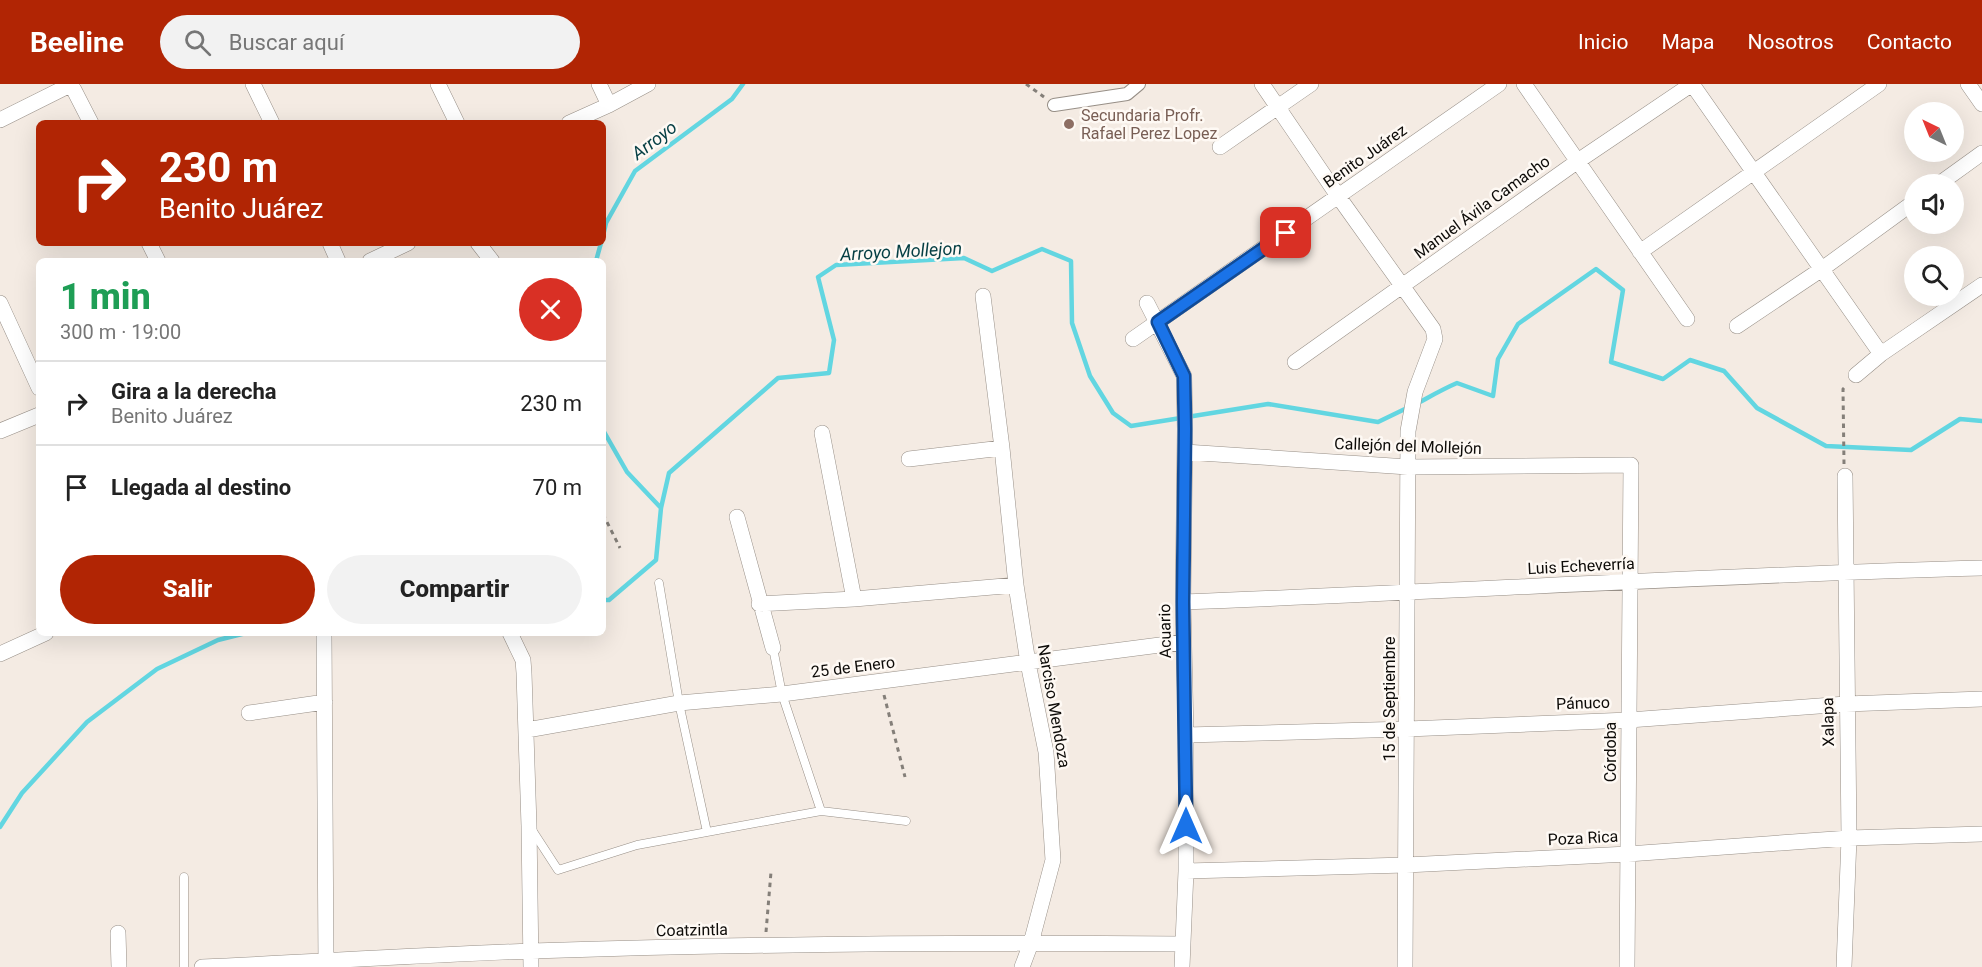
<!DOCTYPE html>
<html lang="es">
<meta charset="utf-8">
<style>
body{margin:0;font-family:Roboto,sans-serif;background:#f2f2f2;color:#222;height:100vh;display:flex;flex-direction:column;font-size:22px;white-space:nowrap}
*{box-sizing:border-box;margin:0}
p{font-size:20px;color:#767676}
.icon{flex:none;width:33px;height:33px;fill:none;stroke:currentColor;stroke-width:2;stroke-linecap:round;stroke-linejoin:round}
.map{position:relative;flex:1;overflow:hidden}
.panel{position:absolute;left:36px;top:174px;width:570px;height:378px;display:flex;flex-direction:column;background:#fff;border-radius:9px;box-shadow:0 6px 24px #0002}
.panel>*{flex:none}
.top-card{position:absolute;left:36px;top:36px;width:570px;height:126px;border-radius:9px;box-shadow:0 6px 24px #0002;background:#b12504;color:#fff;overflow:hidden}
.needle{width:39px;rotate:317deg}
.controls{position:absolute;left:1904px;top:18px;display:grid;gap:12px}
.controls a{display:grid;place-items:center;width:60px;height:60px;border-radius:50%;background:#fff;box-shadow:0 6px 24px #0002;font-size:30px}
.pin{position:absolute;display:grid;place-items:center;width:51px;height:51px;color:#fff;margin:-26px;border-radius:12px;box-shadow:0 3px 9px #0006}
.me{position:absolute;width:66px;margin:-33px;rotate:0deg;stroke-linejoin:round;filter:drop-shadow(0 0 4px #0008)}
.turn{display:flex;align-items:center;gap:21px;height:126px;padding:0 24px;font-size:27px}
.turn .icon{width:78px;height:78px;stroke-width:2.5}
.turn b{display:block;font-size:42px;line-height:51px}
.round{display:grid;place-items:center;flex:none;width:63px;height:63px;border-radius:32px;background:#f2f2f2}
.overview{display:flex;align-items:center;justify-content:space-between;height:102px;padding:0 24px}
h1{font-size:36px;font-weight:800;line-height:45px;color:#1e9e55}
.button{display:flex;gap:12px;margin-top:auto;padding:12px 24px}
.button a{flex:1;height:69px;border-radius:36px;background:#b12504;color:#fff;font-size:24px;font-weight:800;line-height:69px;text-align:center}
.button a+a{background:#f2f2f2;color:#222}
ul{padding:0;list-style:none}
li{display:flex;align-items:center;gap:18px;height:84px;padding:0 24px;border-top:2px solid #e0e0e0}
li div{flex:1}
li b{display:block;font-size:22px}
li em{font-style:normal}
header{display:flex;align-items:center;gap:36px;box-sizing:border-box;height:84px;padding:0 30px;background:#b12504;color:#fff}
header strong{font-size:28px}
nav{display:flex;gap:33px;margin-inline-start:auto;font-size:21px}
.search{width:420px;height:54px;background:#f2f2f2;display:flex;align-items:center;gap:15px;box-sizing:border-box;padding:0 21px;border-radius:33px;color:#767676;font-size:22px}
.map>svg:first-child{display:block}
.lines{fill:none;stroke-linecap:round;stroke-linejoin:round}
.stream{stroke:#62d6e1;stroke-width:4.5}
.service-casing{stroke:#978f87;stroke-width:9}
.pedestrian-casing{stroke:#978f87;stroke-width:14}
.minor-casing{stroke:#978f87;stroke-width:16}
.path{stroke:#847f79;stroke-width:3;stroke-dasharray:4.5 4.5;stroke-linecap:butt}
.service{stroke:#fff;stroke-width:8}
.pedestrian{stroke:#fff;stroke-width:12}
.minor{stroke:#fff;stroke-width:15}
.route-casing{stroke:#114b97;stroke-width:15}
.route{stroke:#1a73e8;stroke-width:10}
.education-dot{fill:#8d6e63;stroke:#fef9f4;stroke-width:2}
.labels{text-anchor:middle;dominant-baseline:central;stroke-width:5;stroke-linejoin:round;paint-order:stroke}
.education-label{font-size:16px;fill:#785e54;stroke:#fef9f4;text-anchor:start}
.street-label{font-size:16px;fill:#0d0b08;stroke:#fef9f4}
.water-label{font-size:18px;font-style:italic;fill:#063f44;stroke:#fef9f4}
</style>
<header>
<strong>Beeline</strong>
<div class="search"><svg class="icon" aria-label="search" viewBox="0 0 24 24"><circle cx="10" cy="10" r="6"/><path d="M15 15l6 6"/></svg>Buscar aquí</div>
<nav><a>Inicio</a><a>Mapa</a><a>Nosotros</a><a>Contacto</a></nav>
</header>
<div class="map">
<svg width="1982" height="883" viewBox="0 0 1982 883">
<rect width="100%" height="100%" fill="#f4ebe3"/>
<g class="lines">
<path class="stream" d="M 603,152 L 606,139 L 635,87 L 732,15 L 743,0
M 596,177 L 601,159
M 1418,319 C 1431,312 1443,305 1457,299 L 1493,312 L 1498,275 L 1518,240 L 1596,185 L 1623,206 L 1611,278 L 1663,295 L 1690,276 L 1724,287 L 1757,324 L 1826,362 L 1911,366 L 1960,335 L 1982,337
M 603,346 L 627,388 L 661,424
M 603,516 L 609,516 L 656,476 L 661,424 L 669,389 L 778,294 L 829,289 L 834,256 L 818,193 L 836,181 L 964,174 L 992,187 L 1042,165 L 1071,177 L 1072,239 L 1090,292 L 1113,329 L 1131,342 L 1268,320 L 1378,338 L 1407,324
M 0,743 L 22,709 L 87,638 L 157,585 L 218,556 L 246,549"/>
<g class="service-casing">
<path id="service" d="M 659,499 L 679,619 L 707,748
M 773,564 L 782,610 L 821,727
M 532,746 L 558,786 L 637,761 L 821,727 L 906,737
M 184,883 L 184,793"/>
</g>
<g class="pedestrian-casing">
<path id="pedestrian" d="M 1054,21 L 1127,10 L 1139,0"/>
</g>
<g class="minor-casing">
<path id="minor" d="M 71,0 L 91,39
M 253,0 L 272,39
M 438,0 L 457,39
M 599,0 L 609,21
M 1262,0 L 1338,112 L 1433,245 L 1435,255 L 1415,308 L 1408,347 L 1405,883
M 1524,0 L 1687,235
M 1692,0 L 1881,270
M 1968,0 L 1982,20
M 0,36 L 72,0
M 569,39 L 609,21 L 648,0
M 1220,63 L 1311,0
M 1939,100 L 1982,69
M 149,159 L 158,177
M 330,159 L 338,177
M 478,159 L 492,177
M 1640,168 L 1879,0
M 370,177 L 408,159
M 983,212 L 1002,364 L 1016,501 L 1028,579 L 1046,668 L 1053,776 L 1031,859 L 1022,883
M 0,219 L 39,304
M 1147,219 L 1184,292 L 1185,345 L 1183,518 L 1186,651 L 1186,787 L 1182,883
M 1737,242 L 1822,185 L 1914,118
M 1133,255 L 1499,0
M 1295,278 L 1578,77 L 1692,0
M 1856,291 L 1881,270 L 1982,201
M 0,347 L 39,331
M 822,349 L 854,515
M 1185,368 L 1408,383 L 1631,381 L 1627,883
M 909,375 L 1002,364
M 737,433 L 773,564
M 1183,518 C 1449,508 1715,491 1982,484
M 759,520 L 854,515 L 1016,501
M 324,549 L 326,883
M 510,549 L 523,576 L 524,589 L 529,742 L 531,883
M 0,570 L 46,549
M 249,629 L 325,618
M 527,646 L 679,619 L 782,610 L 1183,558
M 1186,651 L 1407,645 L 1629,636 L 1846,620 L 1982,615
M 1186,787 L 1406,781 L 1628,770 L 1849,754 L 1982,750
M 118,849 L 119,883
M 202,883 C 312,878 422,871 532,867 C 748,860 965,858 1182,860
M 1844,883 L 1849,754 L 1845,392"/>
</g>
<path class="path" d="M 1026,0 L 1044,13
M 1844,380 L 1843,305 L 1847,301
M 603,430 L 620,464
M 884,611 L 905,693
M 766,848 L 771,788"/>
<use href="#service" class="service"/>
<use href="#pedestrian" class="pedestrian"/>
<use href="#minor" class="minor"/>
</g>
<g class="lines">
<g class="route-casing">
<path id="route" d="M 1186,742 L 1183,518 L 1185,345 L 1184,292 L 1158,238 L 1286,149"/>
</g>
<use href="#route" class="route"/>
</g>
<circle class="education-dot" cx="1069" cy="40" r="6"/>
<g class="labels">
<g class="education-label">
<text x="1081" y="31">Secundaria Profr.<tspan x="1081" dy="18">Rafael Perez Lopez</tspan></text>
</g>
<g class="street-label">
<text transform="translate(1365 72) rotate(-35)">Benito Juárez</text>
<text transform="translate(1482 123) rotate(-36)">Manuel Ávila Camacho</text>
<text transform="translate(1408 362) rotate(2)">Callejón del Mollejón</text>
<text transform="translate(1581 482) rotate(-3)">Luis Echeverría</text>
<text transform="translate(1165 547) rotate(-91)">Acuario</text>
<text transform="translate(853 583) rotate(-7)">25 de Enero</text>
<text transform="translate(1389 615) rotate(-90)">15 de Septiembre</text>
<text transform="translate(1583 619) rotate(-2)">Pánuco</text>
<text transform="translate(1054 622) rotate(80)">Narciso Mendoza</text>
<text transform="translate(1828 638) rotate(-91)">Xalapa</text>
<text transform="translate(1610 668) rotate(-90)">Córdoba</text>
<text transform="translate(1583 754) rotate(-3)">Poza Rica</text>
<text transform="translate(692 846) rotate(-1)">Coatzintla</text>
</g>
<g class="water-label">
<text transform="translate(654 56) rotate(-37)">Arroyo</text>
<text transform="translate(901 167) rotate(-3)">Arroyo Mollejon</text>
</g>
</g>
</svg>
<div class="controls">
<a><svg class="needle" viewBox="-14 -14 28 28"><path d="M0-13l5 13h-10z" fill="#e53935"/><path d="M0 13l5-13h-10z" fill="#767676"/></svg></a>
<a><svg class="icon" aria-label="sound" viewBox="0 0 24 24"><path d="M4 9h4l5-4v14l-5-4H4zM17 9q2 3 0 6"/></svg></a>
<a><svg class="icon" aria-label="search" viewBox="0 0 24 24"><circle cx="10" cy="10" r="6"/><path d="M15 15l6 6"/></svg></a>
</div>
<div class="pin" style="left:1286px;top:149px;background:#d93025"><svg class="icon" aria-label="arrive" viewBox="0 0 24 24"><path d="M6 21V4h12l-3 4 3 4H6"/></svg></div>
<svg class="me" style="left:1186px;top:742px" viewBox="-20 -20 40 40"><path d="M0-17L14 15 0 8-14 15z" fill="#1a73e8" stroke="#fff" stroke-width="4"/></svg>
<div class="top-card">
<div class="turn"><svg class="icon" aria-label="right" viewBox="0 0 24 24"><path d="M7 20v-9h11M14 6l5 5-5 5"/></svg><div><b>230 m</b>Benito Juárez</div></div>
</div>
<section class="panel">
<div class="overview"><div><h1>1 min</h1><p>300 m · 19:00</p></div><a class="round" style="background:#d93025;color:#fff"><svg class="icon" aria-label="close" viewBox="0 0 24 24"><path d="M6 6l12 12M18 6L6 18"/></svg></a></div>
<ul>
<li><svg class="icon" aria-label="right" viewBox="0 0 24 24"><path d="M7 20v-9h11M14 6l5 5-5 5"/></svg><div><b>Gira a la derecha</b><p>Benito Juárez</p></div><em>230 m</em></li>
<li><svg class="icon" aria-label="arrive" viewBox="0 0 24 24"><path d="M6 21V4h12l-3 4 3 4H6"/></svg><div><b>Llegada al destino</b></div><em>70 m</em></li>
</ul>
<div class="button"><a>Salir</a><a>Compartir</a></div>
</section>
</div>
